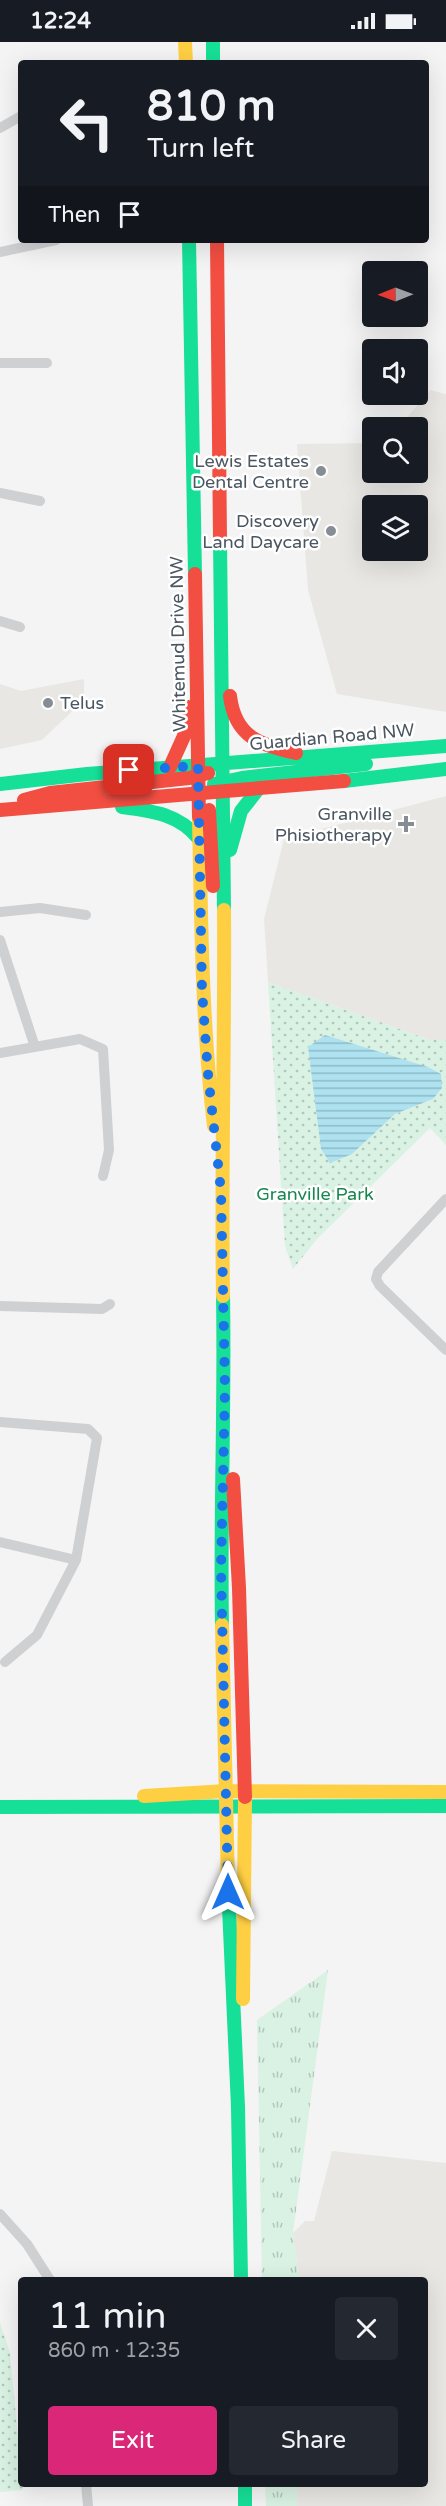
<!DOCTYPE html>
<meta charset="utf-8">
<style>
body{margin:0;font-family:"Varela Round",sans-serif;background:#242831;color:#f1f3f6;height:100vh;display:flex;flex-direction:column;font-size:22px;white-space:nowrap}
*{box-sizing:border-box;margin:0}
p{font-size:20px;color:#9ea1a6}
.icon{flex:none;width:33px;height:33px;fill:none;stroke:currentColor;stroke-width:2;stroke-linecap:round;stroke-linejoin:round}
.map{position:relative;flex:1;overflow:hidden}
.sheet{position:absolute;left:18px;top:2235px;width:410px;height:210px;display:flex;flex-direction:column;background:#171b24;border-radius:6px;box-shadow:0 6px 24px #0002}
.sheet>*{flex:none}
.banner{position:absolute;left:18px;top:18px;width:411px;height:183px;border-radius:6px;box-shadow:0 6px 24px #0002;background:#171b24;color:#f1f3f6;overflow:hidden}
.needle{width:39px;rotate:269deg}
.buttons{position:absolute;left:362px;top:219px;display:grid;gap:12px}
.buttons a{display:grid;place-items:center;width:66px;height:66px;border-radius:6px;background:#171b24;box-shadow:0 6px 24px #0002;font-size:30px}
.pin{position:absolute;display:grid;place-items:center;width:51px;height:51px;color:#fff;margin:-26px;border-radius:12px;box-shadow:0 3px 9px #0006}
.me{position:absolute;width:66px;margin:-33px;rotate:0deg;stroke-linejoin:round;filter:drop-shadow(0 0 4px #0008)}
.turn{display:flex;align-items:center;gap:21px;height:126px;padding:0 30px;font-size:27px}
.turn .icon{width:78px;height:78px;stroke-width:2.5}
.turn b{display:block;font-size:42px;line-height:51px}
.then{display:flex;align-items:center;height:57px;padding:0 30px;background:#0003;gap:12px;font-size:22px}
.round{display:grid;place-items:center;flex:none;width:63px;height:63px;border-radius:6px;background:#242831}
.head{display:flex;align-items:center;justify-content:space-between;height:102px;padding:0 30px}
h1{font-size:36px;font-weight:600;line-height:45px}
.primary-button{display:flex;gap:12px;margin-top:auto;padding:12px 30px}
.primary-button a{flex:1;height:69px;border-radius:6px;background:#db2777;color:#fff;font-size:24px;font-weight:600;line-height:69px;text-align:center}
.primary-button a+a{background:#242831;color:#f1f3f6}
.status{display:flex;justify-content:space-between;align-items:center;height:42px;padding:0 30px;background:#171b24;direction:ltr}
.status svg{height:16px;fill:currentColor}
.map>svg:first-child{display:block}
.commercial{fill:#e8e7e3;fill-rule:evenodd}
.grass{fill:url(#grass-tufts)}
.park{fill:url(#park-dots);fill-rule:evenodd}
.water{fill:url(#water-rules)}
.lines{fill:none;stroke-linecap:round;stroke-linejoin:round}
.street{stroke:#ced0d2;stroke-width:10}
.fast{stroke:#16e098;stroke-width:14}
.slow{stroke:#ffcf43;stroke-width:14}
.jam{stroke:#f24e42;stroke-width:14}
.route{stroke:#1a73e8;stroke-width:10;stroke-dasharray:0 18}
.poi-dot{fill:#868d94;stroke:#fff;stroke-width:2}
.labels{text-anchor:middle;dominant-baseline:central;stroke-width:5;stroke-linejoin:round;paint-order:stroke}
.poi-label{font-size:18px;fill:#4a5661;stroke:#fff;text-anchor:end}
.street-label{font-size:18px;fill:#4a5661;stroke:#fff}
.park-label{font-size:18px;fill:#17864f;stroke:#fff}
</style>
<div class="status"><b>12:24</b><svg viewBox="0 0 49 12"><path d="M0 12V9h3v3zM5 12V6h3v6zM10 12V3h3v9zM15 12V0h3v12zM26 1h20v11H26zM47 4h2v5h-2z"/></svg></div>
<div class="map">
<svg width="446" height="2464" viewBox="0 0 446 2464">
<defs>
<pattern id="grass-tufts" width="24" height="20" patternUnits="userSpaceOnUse" patternTransform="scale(1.5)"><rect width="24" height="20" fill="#d9f2e3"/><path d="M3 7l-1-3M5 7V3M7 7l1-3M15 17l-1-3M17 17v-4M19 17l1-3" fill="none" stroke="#b2c7bb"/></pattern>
<pattern id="park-dots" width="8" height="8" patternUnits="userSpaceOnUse" patternTransform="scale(1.5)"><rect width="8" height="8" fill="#d9f2e3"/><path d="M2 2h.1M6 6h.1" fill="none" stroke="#b2c7bb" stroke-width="1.8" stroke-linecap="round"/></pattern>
<pattern id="water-rules" width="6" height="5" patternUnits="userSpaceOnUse" patternTransform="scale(1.5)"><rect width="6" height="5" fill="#aee2f0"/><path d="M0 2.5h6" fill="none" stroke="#90bac6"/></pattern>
</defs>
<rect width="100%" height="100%" fill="#f4f4f4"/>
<path class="commercial" d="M 430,348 L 446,352 L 446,670 L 337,652 L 308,548 L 297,402 L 372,401 L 372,430 L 417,430 L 417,386 L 399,385 ZM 372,464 L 417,464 L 417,508 L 372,508 Z
M 84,637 L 84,658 L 42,698 L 0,707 L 0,642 L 21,649 Z
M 446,754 L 446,998 L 430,998 L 268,940 L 264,877 L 284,797 Z
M 332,2109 L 446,2121 L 446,2464 L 297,2464 L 297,2442 L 424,2442 L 424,2238 L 299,2238 L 293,2191 L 305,2179 L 314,2179 Z"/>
<path class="grass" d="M 328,1928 L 293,2191 L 299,2238 L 262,2238 L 257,1978 Z
M 265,2442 L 297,2442 L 297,2464 L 266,2464 Z"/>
<path class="park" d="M 268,940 L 430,998 L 446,998 L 446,1103 L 430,1086 L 317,1197 L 293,1227 L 285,1204 ZM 308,1006 L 433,1057 L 395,1072 L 352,1112 Z
M 0,2280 L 10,2311 L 23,2448 L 0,2450 Z"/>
<path class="water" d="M 325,993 L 428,1025 L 441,1032 L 442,1046 L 433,1057 L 395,1072 L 352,1112 L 330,1121 L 321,1107 L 308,1005 Z"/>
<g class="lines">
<path class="street" d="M 0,86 L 21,74
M 0,210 L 56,198
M 0,321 L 47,321
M 0,451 L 40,459
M 0,579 L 20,585
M 0,870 L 40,866 L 86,873
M 0,898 L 35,1005
M 0,1011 L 80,997 L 103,1007 L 109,1108 L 103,1134
M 446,1157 L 378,1230 L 376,1237 L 380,1244 L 446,1308
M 0,1264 L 102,1267 L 110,1262
M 0,1380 L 88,1387 L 97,1396 L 76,1518 L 37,1593 L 5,1620
M 0,1500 L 76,1518
M 0,2172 L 27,2202 L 50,2238
M 86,2442 L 88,2464"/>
<path class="fast" d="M 213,0 L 213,21
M 189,198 L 195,532
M 220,497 L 224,868
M 344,739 L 446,727
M 0,742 L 87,732 L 446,704
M 214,742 L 242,736 L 366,722
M 122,765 C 152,769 179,772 199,797
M 230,808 L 241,769 L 259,746
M 222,1583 C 220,1473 225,1364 223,1254
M 0,1765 L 446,1764
M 228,1843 L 238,2065 L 241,2238
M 245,2442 L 245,2464"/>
<path class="slow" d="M 185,0 L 186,21
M 199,775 C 201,878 202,982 214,1084
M 223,1254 C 221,1125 225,997 224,868
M 222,1583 L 228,1843
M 144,1754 L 226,1749 L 446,1750
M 243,1957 L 245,1755"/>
<path class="jam" d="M 217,198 L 220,497
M 195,532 L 199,775
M 230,654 C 235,695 260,703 296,711
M 170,725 L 184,694 L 188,665
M 24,758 L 50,751 L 189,736 L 208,731
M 0,768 L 344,739
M 209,768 L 213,844
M 233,1437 L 239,1546 L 245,1755"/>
</g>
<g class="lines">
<path class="route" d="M 129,728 L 198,724 L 202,948 L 208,1032 L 221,1149 L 225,1346 L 221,1526 L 228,1850"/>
</g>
<g class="poi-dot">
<circle cx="321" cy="429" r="6"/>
<circle cx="331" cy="489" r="6"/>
<circle cx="48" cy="661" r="6"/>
<path d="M403 773h6v6h6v6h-6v6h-6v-6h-6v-6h6z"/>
</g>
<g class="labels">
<g class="poi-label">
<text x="309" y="419">Lewis Estates<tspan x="309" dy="21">Dental Centre</tspan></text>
<text x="319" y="479">Discovery<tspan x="319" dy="21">Land Daycare</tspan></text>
<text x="60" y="661" text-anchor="start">Telus</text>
<text x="392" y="772">Granville<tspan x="392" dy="21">Phisiotherapy</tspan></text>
</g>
<g class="street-label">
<text transform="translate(178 602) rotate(-91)">Whitemud Drive NW</text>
<text transform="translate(332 695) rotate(-5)">Guardian Road NW</text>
</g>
<g class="park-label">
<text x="315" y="1152">Granville Park</text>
</g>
</g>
</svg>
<div class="buttons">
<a><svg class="needle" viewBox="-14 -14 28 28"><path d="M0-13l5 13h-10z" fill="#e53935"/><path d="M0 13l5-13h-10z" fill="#9ea1a6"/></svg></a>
<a><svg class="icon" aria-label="sound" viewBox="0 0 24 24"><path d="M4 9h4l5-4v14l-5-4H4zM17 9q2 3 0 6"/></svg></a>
<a><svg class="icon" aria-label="search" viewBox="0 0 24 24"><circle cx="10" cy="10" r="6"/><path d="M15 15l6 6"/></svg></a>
<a><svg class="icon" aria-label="layers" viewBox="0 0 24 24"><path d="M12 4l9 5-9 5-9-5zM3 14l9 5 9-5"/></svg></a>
</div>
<div class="pin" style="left:129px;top:728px;background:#d93025"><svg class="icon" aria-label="arrive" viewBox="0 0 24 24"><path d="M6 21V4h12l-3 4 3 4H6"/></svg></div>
<svg class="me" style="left:228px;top:1850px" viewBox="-20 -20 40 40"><path d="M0-17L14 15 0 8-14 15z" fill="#1a73e8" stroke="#fff" stroke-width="4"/></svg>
<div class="banner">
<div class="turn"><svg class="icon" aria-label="left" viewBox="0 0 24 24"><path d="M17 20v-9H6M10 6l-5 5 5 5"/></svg><div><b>810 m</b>Turn left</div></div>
<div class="then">Then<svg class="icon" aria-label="arrive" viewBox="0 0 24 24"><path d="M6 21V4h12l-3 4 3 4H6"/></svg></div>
</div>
<section class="sheet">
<div class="head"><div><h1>11 min</h1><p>860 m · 12:35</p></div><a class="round"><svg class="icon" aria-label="close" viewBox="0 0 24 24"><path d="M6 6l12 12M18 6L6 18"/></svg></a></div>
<div class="primary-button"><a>Exit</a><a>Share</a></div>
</section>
</div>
